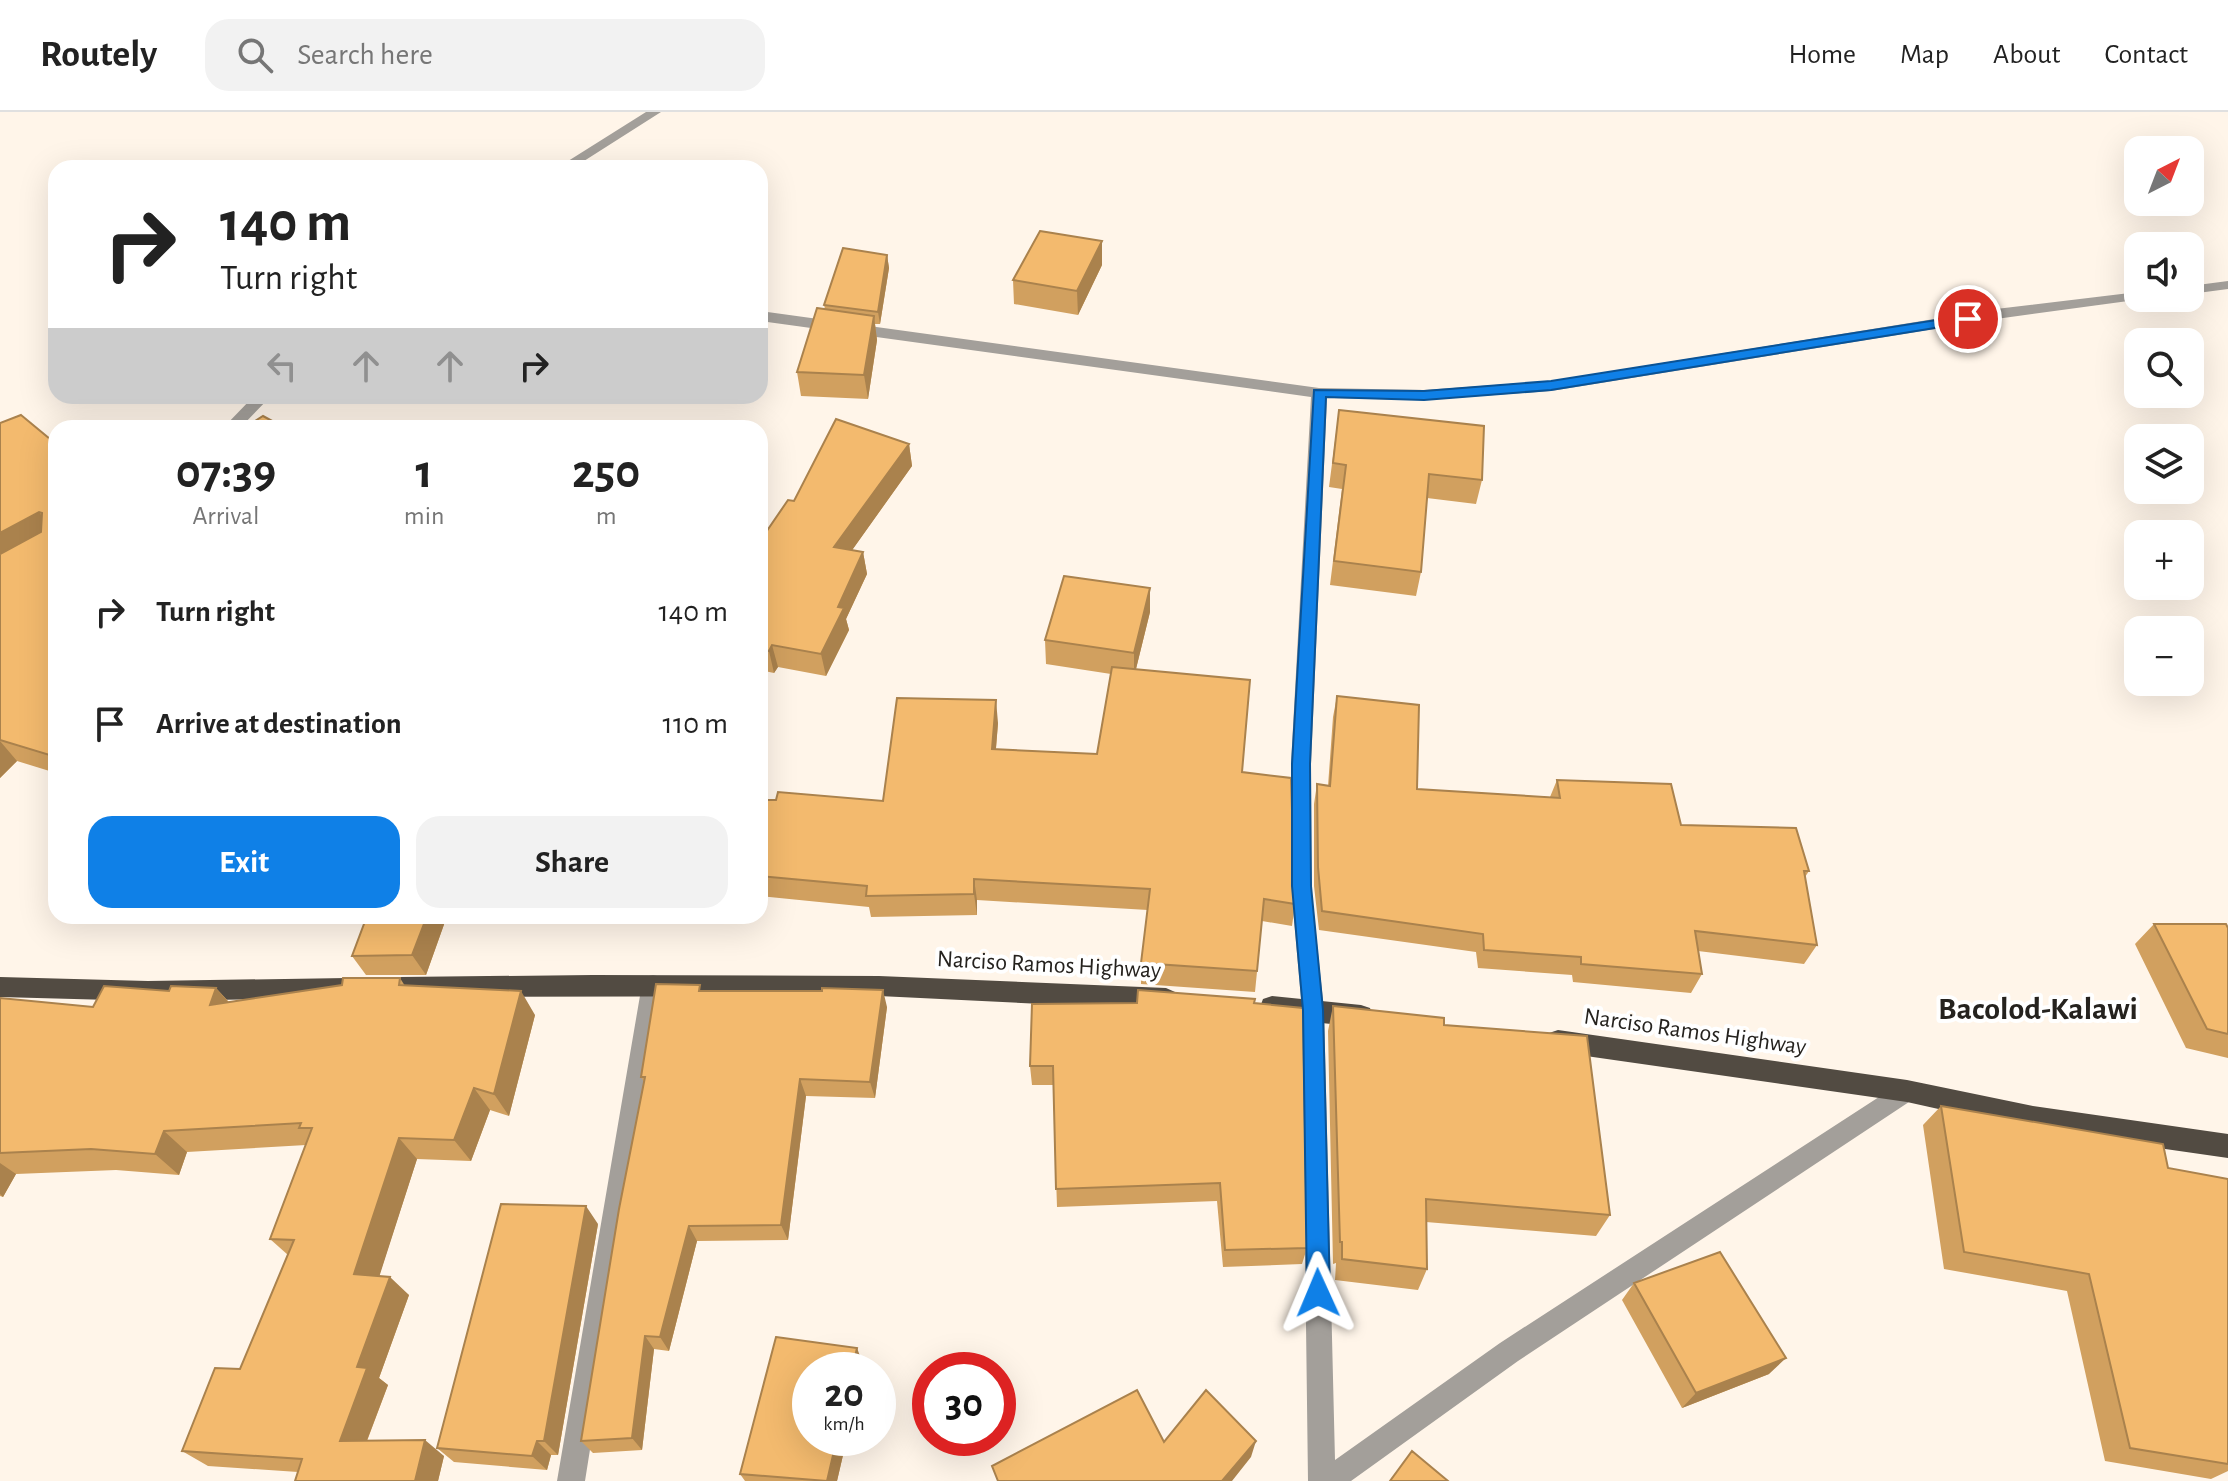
<!DOCTYPE html>
<meta charset="utf-8">
<style>
body{margin:0;font-family:"Alegreya Sans",sans-serif;background:#f2f2f2;color:#222;height:100vh;display:flex;flex-direction:column;font-size:30px;white-space:nowrap}
*{box-sizing:border-box;margin:0}
p{font-size:26px;color:#767676}
.icon{flex:none;width:44px;height:44px;fill:none;stroke:currentColor;stroke-width:2;stroke-linecap:round;stroke-linejoin:round}
.map{position:relative;flex:1;overflow:hidden}
.details{position:absolute;left:48px;top:308px;width:720px;height:504px;display:flex;flex-direction:column;background:#fff;border-radius:24px;box-shadow:0 8px 32px #0002}
.details>*{flex:none}
.guide{position:absolute;left:48px;top:48px;width:720px;height:244px;border-radius:24px;box-shadow:0 8px 32px #0002;background:#fff;color:#222;overflow:hidden}
.needle{width:52px;rotate:42deg}
.buttons{position:absolute;left:2124px;top:24px;display:grid;gap:16px}
.buttons a{display:grid;place-items:center;width:80px;height:80px;border-radius:16px;background:#fff;box-shadow:0 8px 32px #0002;font-size:40px}
.speed{position:absolute;left:792px;top:1240px;display:flex;gap:16px;font-size:40px;font-weight:700;text-align:center}
.speed>*{display:grid;place-content:center;width:104px;height:104px;border-radius:50%;background:#fff;box-shadow:0 8px 32px #0002;line-height:1}
.speed small{font-size:20px;font-weight:400}
.speed .limit{border:12px solid #d22;background:#fff;color:#111}
.pin{position:absolute;display:grid;place-items:center;width:68px;height:68px;color:#fff;margin:-34px;border:4px solid #fff;border-radius:50%;box-shadow:0 2px 8px #0007}
.me{position:absolute;width:88px;margin:-44px;rotate:359deg;stroke-linejoin:round;filter:drop-shadow(0 0 6px #0008)}
.turn{display:flex;align-items:center;gap:28px;height:168px;padding:0 40px;font-size:36px}
.turn .icon{width:104px;height:104px;stroke-width:2.5}
.turn b{display:block;font-size:56px;line-height:68px}
.lanes{display:flex;align-items:center;height:76px;padding:0 40px;background:#0003;justify-content:center;gap:40px;direction:ltr}
.lanes .off{opacity:.35}
.eta{display:flex;justify-content:space-evenly;align-items:center;height:136px;text-align:center}
.eta b{font-size:48px;font-weight:700;line-height:56px}
.primary-button{display:flex;gap:16px;margin-top:auto;padding:16px 40px}
.primary-button a{flex:1;height:92px;border-radius:24px;background:#0f80e7;color:#fff;font-size:32px;font-weight:700;line-height:92px;text-align:center}
.primary-button a+a{background:#f2f2f2;color:#222}
ul{padding:0;list-style:none}
li{display:flex;align-items:center;gap:24px;height:112px;padding:0 40px}
li div{flex:1}
li b{display:block;font-size:30px}
li em{font-style:normal}
header{display:flex;align-items:center;gap:48px;box-sizing:border-box;height:112px;padding:0 40px;background:#fff;border-bottom:2px solid #e0e0e0}
header strong{font-size:38px}
nav{display:flex;gap:44px;margin-inline-start:auto;font-size:28px}
.search{width:560px;height:72px;background:#f2f2f2;display:flex;align-items:center;gap:20px;box-sizing:border-box;padding:0 28px;border-radius:24px;color:#767676;font-size:30px}
.map>svg:first-child{display:block}
.lines{fill:none;stroke-linecap:round;stroke-linejoin:round}
.minor{fill:#a39f9a;fill-rule:evenodd}
.trunk{fill:#524b42;fill-rule:evenodd}
.wall{fill:#d1a05f}
.shaded-wall{fill:#aa824d}
.building{fill:#f3ba6e;stroke:#aa824d;stroke-width:2}
.route{fill:#0f80e7;stroke:#0a5396;stroke-width:2}
.labels{text-anchor:middle;dominant-baseline:central;stroke-width:8;stroke-linejoin:round;paint-order:stroke}
.street-label{font-size:24px;fill:#25221e;stroke:#fff}
.district-label{font-size:32px;font-weight:bold;fill:#25221e;stroke:#fff}
</style>
<header>
<strong>Routely</strong>
<div class="search"><svg class="icon" aria-label="search" viewBox="0 0 24 24"><circle cx="10" cy="10" r="6"/><path d="M15 15l6 6"/></svg>Search here</div>
<nav><a>Home</a><a>Map</a><a>About</a><a>Contact</a></nav>
</header>
<div class="map">
<svg width="2228" height="1369" viewBox="0 0 2228 1369">
<rect width="100%" height="100%" fill="#fff5e9"/>
<g class="lines">
<path class="minor" d="M 646,0 L 661,0 L 573,56 L 557,56 Z
M 2228,169 L 2228,177 L 2190,182 L 2190,174 Z
M 2138,180 L 2138,186 L 2143,187 L 1996,207 L 1551,279 L 1424,288 L 1327,286 L 1311,652 L 1311,774 L 1324,898 L 1335,1348 L 1500,1231 L 1899,972 L 1907,969 L 1915,972 L 1919,979 L 1915,986 L 1518,1249 L 1351,1369 L 1308,1369 L 1302,898 L 1291,774 L 1291,652 L 1311,285 L 760,209 L 760,199 L 1319,276 L 1424,278 L 1551,269 L 1996,197 Z
M 254,284 L 271,284 L 240,316 L 223,316 Z
M 653,863 L 661,865 L 664,872 L 585,1369 L 557,1369 L 642,872 L 645,865 Z"/>
<path class="trunk" d="M 593,863 L 879,864 L 1166,876 L 1175,880 L 1178,887 L 1175,894 L 1166,898 L 879,884 L 401,885 L 392,882 L 389,875 L 392,868 L 401,865 Z
M 0,865 L 148,869 L 347,866 L 356,869 L 359,876 L 356,883 L 347,886 L 148,889 L 0,885 Z
M 1272,884 L 1361,893 L 1370,896 L 1373,904 L 1370,912 L 1361,915 L 1272,906 L 1263,903 L 1260,895 L 1263,887 Z
M 1558,918 L 1907,968 L 2033,994 L 2228,1022 L 2228,1046 L 2033,1018 L 1907,990 L 1558,940 L 1549,937 L 1546,929 L 1549,921 Z"/>
</g>
<path class="wall" d="M 887,143 L 889,156 L 880,212 L 875,212 L 877,228 L 868,287 L 801,284 L 797,260 L 825,197 L 824,193 Z
M 1102,153 L 1078,203 L 1014,192 L 1013,168 Z
M 1339,298 L 1482,368 L 1476,392 L 1427,386 L 1421,460 L 1416,484 L 1330,473 L 1342,377 L 1329,375 Z
M 0,311 L 56,332 L 56,661 L 17,649 L 0,666 Z
M 909,332 L 912,354 L 852,438 L 863,440 L 867,462 L 846,507 L 849,518 L 826,564 L 778,555 L 774,561 L 760,558 L 760,429 L 794,389 Z
M 1150,476 L 1150,500 L 1136,557 L 1242,660 L 1295,792 L 1292,814 L 1262,809 L 1255,880 L 1141,872 L 1141,851 L 1148,798 L 977,788 L 977,803 L 871,805 L 869,795 L 760,784 L 760,688 L 883,689 L 998,611 L 996,637 L 1097,642 L 1111,562 L 1046,552 L 1045,528 Z
M 1337,584 L 1417,677 L 1550,685 L 1557,668 L 1809,759 L 1805,765 L 1817,833 L 1804,852 L 1698,839 L 1702,862 L 1691,881 L 1573,870 L 1572,863 L 1478,856 L 1476,840 L 1319,818 L 1314,774 L 1314,692 L 1317,672 L 1328,674 L 1333,605 Z
M 367,804 L 447,804 L 426,863 L 366,863 L 352,844 Z
M 2154,812 L 2228,816 L 2228,946 L 2186,936 L 2135,832 Z
M 400,866 L 405,874 L 535,903 L 509,1004 L 490,998 L 471,1049 L 417,1047 L 379,1164 L 409,1183 L 379,1266 L 388,1273 L 367,1329 L 444,1344 L 438,1369 L 295,1369 L 298,1360 L 208,1354 L 182,1339 L 240,1257 L 288,1143 L 270,1127 L 306,1033 L 187,1040 L 179,1063 L 116,1058 L 16,1062 L 3,1085 L 0,1084 L 0,886 L 93,895 L 216,876 L 229,890 Z
M 702,879 L 887,895 L 875,986 L 806,984 L 788,1128 L 697,1129 L 669,1239 L 654,1237 L 642,1338 L 593,1341 L 581,1329 L 644,970 L 641,965 Z
M 1254,891 L 1307,1136 L 1302,1152 L 1223,1155 L 1217,1089 L 1057,1095 L 1053,973 L 1032,973 L 1030,954 Z
M 1333,894 L 1444,913 L 1610,1103 L 1596,1124 L 1426,1110 L 1427,1157 L 1418,1178 L 1335,1168 L 1336,1151 L 1333,1152 L 1328,919 Z
M 1941,994 L 2168,1056 L 2228,1067 L 2228,1359 L 2211,1367 L 2105,1349 L 2067,1179 L 1944,1157 L 1923,1013 Z
M 598,1112 L 558,1343 L 551,1343 L 547,1358 L 454,1350 L 437,1336 Z
M 1634,1171 L 1769,1262 L 1682,1296 L 1622,1188 Z
M 863,1252 L 810,1326 L 847,1326 L 837,1369 L 745,1369 L 740,1362 Z"/>
<path class="shaded-wall" d="M 1102,129 L 1102,153 L 1078,203 L 1077,179 Z
M 887,143 L 889,156 L 880,212 L 878,200 Z
M 874,204 L 877,228 L 868,287 L 864,263 Z
M 909,332 L 912,354 L 838,458 L 834,435 Z
M 39,400 L 55,422 L 0,453 L 0,421 Z
M 863,440 L 867,462 L 846,507 L 849,518 L 826,564 L 821,542 L 838,495 Z
M 1150,476 L 1150,500 L 1134,565 L 1134,541 Z
M 772,533 L 778,555 L 774,561 L 769,539 Z
M 996,588 L 998,611 L 994,659 L 992,637 Z
M 0,629 L 17,649 L 0,666 Z
M 974,767 L 977,788 L 977,803 L 974,782 Z
M 427,804 L 447,804 L 426,863 L 412,843 Z
M 216,876 L 237,900 L 210,893 Z
M 883,878 L 887,895 L 875,986 L 870,970 Z
M 521,879 L 535,903 L 509,1004 L 494,982 Z
M 800,967 L 806,984 L 788,1128 L 781,1113 Z
M 474,976 L 490,998 L 471,1049 L 454,1028 Z
M 164,1019 L 187,1040 L 179,1063 L 155,1042 Z
M 399,1026 L 417,1047 L 374,1181 L 354,1162 Z
M 0,1051 L 16,1062 L 3,1085 L 0,1082 Z
M 586,1094 L 598,1112 L 558,1343 L 544,1329 Z
M 689,1114 L 697,1129 L 669,1239 L 660,1225 Z
M 390,1165 L 409,1183 L 379,1266 L 388,1273 L 361,1344 L 340,1329 L 357,1255 Z
M 645,1224 L 654,1237 L 642,1338 L 632,1326 Z
M 857,1236 L 863,1252 L 862,1258 L 852,1258 Z
M 1786,1246 L 1769,1262 L 1682,1296 L 1696,1281 Z
M 837,1326 L 847,1326 L 837,1369 L 827,1369 Z
M 425,1328 L 444,1344 L 438,1369 L 415,1369 Z
M 537,1329 L 551,1343 L 547,1358 L 532,1344 Z
M 1256,1329 L 1251,1345 L 1232,1369 L 1222,1369 Z"/>
<path class="building" d="M 1040,119 L 1102,129 L 1077,179 L 1013,168 Z
M 843,136 L 887,143 L 878,200 L 824,193 Z
M 817,196 L 874,204 L 864,263 L 797,260 Z
M 1339,298 L 1484,314 L 1482,368 L 1429,362 L 1421,460 L 1334,449 L 1346,353 L 1333,351 Z
M 21,303 L 56,332 L 56,645 L 0,628 L 0,442 L 41,420 L 42,401 L 39,400 L 0,421 L 0,311 Z
M 263,304 L 285,316 L 244,316 Z
M 836,307 L 909,332 L 834,435 L 863,440 L 838,495 L 844,496 L 821,542 L 772,533 L 769,539 L 760,537 L 760,436 L 763,431 L 760,430 L 760,429 L 788,388 L 794,389 Z
M 1064,464 L 1150,476 L 1134,541 L 1045,528 Z
M 1112,555 L 1250,568 L 1242,660 L 1291,666 L 1295,792 L 1264,787 L 1257,859 L 1141,851 L 1150,777 L 974,767 L 974,782 L 866,784 L 867,774 L 760,764 L 760,688 L 776,688 L 778,680 L 883,689 L 897,586 L 996,588 L 992,637 L 1097,642 Z
M 1337,584 L 1419,593 L 1417,677 L 1560,686 L 1557,668 L 1671,672 L 1681,713 L 1796,716 L 1809,759 L 1804,759 L 1817,833 L 1695,819 L 1702,862 L 1581,852 L 1581,845 L 1484,838 L 1483,822 L 1322,799 L 1318,755 L 1317,672 L 1330,674 Z
M 367,804 L 427,804 L 412,843 L 352,844 Z
M 2154,812 L 2226,812 L 2228,816 L 2228,922 L 2207,917 Z
M 343,866 L 400,866 L 399,873 L 521,879 L 494,982 L 474,976 L 454,1028 L 399,1026 L 354,1162 L 390,1165 L 357,1255 L 367,1256 L 340,1329 L 425,1328 L 415,1369 L 295,1369 L 302,1347 L 182,1339 L 215,1256 L 240,1257 L 294,1128 L 270,1127 L 312,1016 L 299,1016 L 301,1011 L 164,1019 L 155,1042 L 91,1037 L 0,1041 L 0,886 L 93,895 L 104,874 L 169,879 L 171,874 L 216,876 L 210,893 L 342,873 Z
M 656,872 L 700,873 L 699,879 L 822,879 L 822,876 L 883,878 L 870,970 L 800,967 L 781,1113 L 689,1114 L 660,1225 L 645,1224 L 632,1326 L 581,1329 L 619,1097 L 645,965 L 641,965 Z
M 1138,878 L 1255,887 L 1254,891 L 1303,896 L 1307,1136 L 1225,1138 L 1220,1071 L 1056,1077 L 1053,954 L 1030,954 L 1032,892 L 1137,891 Z
M 1333,894 L 1444,906 L 1444,913 L 1587,924 L 1610,1103 L 1426,1087 L 1427,1157 L 1342,1147 L 1342,1130 L 1340,1130 Z
M 1941,994 L 2163,1032 L 2168,1056 L 2228,1067 L 2228,1352 L 2130,1336 L 2089,1162 L 1964,1140 Z
M 501,1092 L 586,1094 L 544,1329 L 537,1329 L 532,1344 L 437,1336 Z
M 1720,1140 L 1786,1246 L 1696,1281 L 1634,1171 Z
M 776,1225 L 857,1236 L 852,1258 L 810,1258 L 810,1326 L 837,1326 L 827,1369 L 740,1362 Z
M 1137,1278 L 1164,1330 L 1206,1278 L 1256,1329 L 1222,1369 L 998,1369 L 992,1354 Z
M 1412,1339 L 1448,1369 L 1390,1369 Z"/>
<path class="route" d="M 1968,203 L 1974,207 L 1972,210 L 1551,278 L 1424,288 L 1326,285 L 1310,652 L 1311,774 L 1323,898 L 1330,1181 L 1326,1189 L 1318,1192 L 1310,1189 L 1307,1181 L 1303,898 L 1292,774 L 1292,652 L 1314,278 L 1424,279 L 1551,269 Z"/>
<g class="labels">
<g class="street-label">
<text transform="translate(1049 853) rotate(3)">Narciso Ramos Highway</text>
<text transform="translate(1695 920) rotate(8)">Narciso Ramos Highway</text>
</g>
<g class="district-label">
<text x="2038" y="897">Bacolod-Kalawi</text>
</g>
</g>
</svg>
<div class="buttons">
<a><svg class="needle" viewBox="-14 -14 28 28"><path d="M0-13l5 13h-10z" fill="#e53935"/><path d="M0 13l5-13h-10z" fill="#767676"/></svg></a>
<a><svg class="icon" aria-label="sound" viewBox="0 0 24 24"><path d="M4 9h4l5-4v14l-5-4H4zM17 9q2 3 0 6"/></svg></a>
<a><svg class="icon" aria-label="search" viewBox="0 0 24 24"><circle cx="10" cy="10" r="6"/><path d="M15 15l6 6"/></svg></a>
<a><svg class="icon" aria-label="layers" viewBox="0 0 24 24"><path d="M12 4l9 5-9 5-9-5zM3 14l9 5 9-5"/></svg></a>
<a>+</a>
<a>−</a>
</div>
<div class="speed"><div>20<small>km/h</small></div><div class="limit">30</div></div>
<div class="pin" style="left:1968px;top:207px;background:#d93025"><svg class="icon" aria-label="arrive" viewBox="0 0 24 24"><path d="M6 21V4h12l-3 4 3 4H6"/></svg></div>
<svg class="me" style="left:1318px;top:1181px" viewBox="-20 -20 40 40"><path d="M0-17L14 15 0 8-14 15z" fill="#0f80e7" stroke="#fff" stroke-width="4"/></svg>
<div class="guide">
<div class="turn"><svg class="icon" aria-label="right" viewBox="0 0 24 24"><path d="M7 20v-9h11M14 6l5 5-5 5"/></svg><div><b>140 m</b>Turn right</div></div>
<div class="lanes"><svg class="icon off" aria-label="left" viewBox="0 0 24 24"><path d="M17 20v-9H6M10 6l-5 5 5 5"/></svg><svg class="icon off" aria-label="ahead" viewBox="0 0 24 24"><path d="M12 20V5M6 11l6-6 6 6"/></svg><svg class="icon off" aria-label="ahead" viewBox="0 0 24 24"><path d="M12 20V5M6 11l6-6 6 6"/></svg><svg class="icon" aria-label="right" viewBox="0 0 24 24"><path d="M7 20v-9h11M14 6l5 5-5 5"/></svg></div>
</div>
<section class="details">
<div class="eta">
<div><b>07:39</b><p>Arrival</p></div>
<div><b>1</b><p>min</p></div>
<div><b>250</b><p>m</p></div>
</div>
<ul>
<li><svg class="icon" aria-label="right" viewBox="0 0 24 24"><path d="M7 20v-9h11M14 6l5 5-5 5"/></svg><div><b>Turn right</b></div><em>140 m</em></li>
<li><svg class="icon" aria-label="arrive" viewBox="0 0 24 24"><path d="M6 21V4h12l-3 4 3 4H6"/></svg><div><b>Arrive at destination</b></div><em>110 m</em></li>
</ul>
<div class="primary-button"><a>Exit</a><a>Share</a></div>
</section>
</div>
